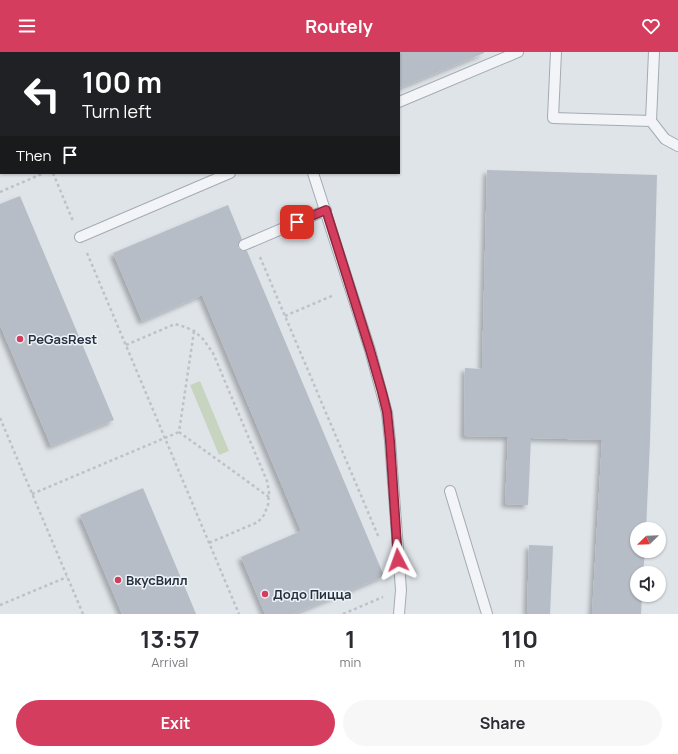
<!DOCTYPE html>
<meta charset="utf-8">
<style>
body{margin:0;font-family:Manrope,sans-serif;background:#f7f7f7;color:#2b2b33;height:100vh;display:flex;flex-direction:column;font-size:15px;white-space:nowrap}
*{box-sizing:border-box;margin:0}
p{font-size:13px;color:#7c7c81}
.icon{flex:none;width:22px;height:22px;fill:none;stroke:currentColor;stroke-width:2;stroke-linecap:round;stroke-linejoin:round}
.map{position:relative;height:562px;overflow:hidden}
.side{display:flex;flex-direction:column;background:#fff;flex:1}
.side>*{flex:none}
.hud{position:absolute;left:0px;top:0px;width:400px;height:122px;box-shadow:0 1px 3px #0004;background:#202124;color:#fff;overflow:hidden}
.needle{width:26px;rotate:247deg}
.fabs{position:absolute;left:630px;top:470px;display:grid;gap:8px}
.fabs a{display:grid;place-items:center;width:36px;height:36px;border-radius:50%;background:#fff;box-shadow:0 1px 3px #0004;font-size:20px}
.pin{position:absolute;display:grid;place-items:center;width:34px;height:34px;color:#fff;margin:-17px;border-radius:8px;box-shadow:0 2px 6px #0006}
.me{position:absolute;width:44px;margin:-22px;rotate:356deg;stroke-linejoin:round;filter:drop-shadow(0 0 3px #0008)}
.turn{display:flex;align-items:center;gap:14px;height:84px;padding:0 16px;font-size:18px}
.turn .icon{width:52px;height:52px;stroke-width:2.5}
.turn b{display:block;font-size:28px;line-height:34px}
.then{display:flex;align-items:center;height:38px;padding:0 16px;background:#0003;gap:8px;font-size:15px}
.eta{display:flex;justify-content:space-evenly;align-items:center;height:68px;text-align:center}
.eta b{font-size:24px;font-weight:700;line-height:28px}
.primary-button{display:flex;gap:8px;margin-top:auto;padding:8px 16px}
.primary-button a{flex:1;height:46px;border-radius:24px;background:#d53d5e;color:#fff;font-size:16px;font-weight:700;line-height:46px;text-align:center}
.primary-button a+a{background:#f7f7f7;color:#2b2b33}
header{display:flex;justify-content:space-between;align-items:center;height:52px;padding:0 16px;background:#d53d5e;color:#fff;font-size:18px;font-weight:700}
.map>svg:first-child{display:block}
.green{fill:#c6d4c0}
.building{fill:#b6bdc6;filter:url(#shadow)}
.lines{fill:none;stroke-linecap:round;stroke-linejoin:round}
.service-casing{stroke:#a4abb3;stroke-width:12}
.path{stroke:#bdc2c8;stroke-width:2.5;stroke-dasharray:3 3;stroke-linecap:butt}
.service{stroke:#f2f4f7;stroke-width:10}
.route-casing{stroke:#8a283d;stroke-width:10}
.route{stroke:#d53d5e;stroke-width:7}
.poi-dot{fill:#d53d5e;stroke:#eff3f7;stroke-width:1.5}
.labels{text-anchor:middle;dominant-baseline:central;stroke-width:3;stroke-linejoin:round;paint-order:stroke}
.poi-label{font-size:13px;font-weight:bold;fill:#273241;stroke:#eff3f7;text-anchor:start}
</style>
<header><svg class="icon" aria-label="menu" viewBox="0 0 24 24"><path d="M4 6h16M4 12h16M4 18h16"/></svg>Routely<svg class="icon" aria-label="heart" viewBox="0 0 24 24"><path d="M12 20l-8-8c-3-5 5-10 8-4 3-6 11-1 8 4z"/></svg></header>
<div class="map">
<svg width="678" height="562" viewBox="0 0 678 562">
<defs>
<filter id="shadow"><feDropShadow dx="-3.5" dy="3.5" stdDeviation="2" flood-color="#0004"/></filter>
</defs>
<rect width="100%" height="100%" fill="#dfe4e9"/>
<path class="green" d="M 200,329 L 229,399 L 219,403 L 190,333 Z"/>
<path class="building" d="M 399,0 L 484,0 L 484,1 L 399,36 Z
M 487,118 L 657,123 L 650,389 L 646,477 L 637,477 L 637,499 L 645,499 L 643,521 L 637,521 L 637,543 L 642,543 L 641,562 L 592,562 L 602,388 L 531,386 L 528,453 L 505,452 L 508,385 L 464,384 L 465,316 L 482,317 Z
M 20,144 L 114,368 L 51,394 L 0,273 L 0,152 Z
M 228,153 L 242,187 L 238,192 L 238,196 L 243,199 L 247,199 L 384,524 L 293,562 L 265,562 L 241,505 L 301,479 L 202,243 L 142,269 L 113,201 Z
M 143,436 L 189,545 L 196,562 L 122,562 L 80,463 Z
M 529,493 L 553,494 L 550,562 L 527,562 Z"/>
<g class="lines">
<g class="service-casing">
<path id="service" d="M 276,0 L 277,1
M 556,0 L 553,66 L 651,69 L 665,87 L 678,94
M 399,50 L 518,0
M 651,69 L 654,0
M 313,121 L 370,298 L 387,361 L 390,389 L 401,538 L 399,562
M 80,185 L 230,121
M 244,193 L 326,158
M 450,439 L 487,562"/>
</g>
<path class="path" d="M 104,0 L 104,1
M 0,33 L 1,34
M 53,121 L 73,169
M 0,140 L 44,121
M 87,201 L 239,562
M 260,205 L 379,486
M 285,264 L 334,243
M 194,279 L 179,380 L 269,445
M 126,293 L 175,272 L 185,275 L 194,279 L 203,287 L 213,301 L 267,429 L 269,440 L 268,453 L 264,463 L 258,470 L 209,491
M 0,366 L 83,562
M 32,442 L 179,380
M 0,553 L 67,525
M 343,562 L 383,545"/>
<use href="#service" class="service"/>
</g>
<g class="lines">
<g class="route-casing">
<path id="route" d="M 297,170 L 326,158 L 370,298 L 382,340 L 387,360 L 390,389 L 398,508"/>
</g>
<use href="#route" class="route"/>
</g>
<g class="poi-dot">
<circle cx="20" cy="287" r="4"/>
<circle cx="118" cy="528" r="4"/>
<circle cx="265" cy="542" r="4"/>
</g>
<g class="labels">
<g class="poi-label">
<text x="28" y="287">PeGasRest</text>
<text x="126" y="528">ВкусВилл</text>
<text x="273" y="542">Додо Пицца</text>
</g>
</g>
</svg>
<div class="fabs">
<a><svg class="needle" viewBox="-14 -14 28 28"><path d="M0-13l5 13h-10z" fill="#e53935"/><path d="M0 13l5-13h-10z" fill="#7c7c81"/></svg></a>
<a><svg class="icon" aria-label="sound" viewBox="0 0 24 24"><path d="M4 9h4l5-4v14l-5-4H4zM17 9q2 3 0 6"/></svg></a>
</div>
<div class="pin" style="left:297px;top:170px;background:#d93025"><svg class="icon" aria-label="arrive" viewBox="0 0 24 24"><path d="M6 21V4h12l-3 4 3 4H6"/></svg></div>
<svg class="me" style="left:398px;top:508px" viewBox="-20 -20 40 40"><path d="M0-17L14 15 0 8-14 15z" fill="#d53d5e" stroke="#fff" stroke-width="4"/></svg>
<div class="hud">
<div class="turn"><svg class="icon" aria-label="left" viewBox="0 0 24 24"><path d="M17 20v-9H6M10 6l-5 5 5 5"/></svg><div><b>100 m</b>Turn left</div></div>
<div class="then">Then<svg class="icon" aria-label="arrive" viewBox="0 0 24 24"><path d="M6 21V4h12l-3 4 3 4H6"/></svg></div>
</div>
</div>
<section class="side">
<div class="eta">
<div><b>13:57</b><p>Arrival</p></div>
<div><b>1</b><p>min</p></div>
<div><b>110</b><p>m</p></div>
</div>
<div class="primary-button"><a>Exit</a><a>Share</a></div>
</section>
